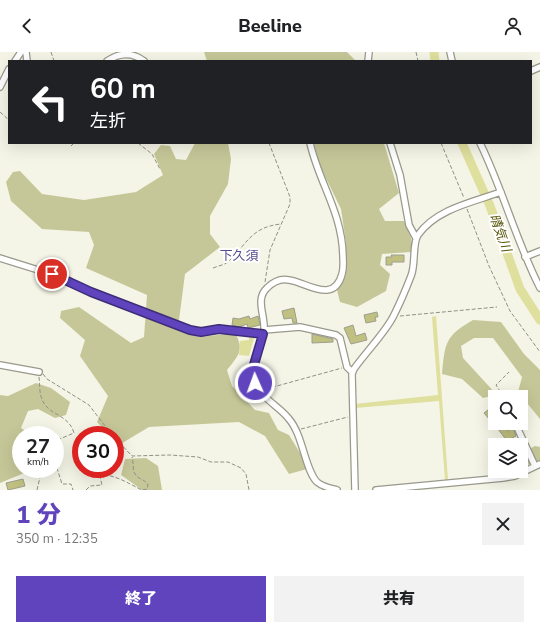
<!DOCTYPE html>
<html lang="ja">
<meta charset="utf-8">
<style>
body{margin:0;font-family:"Nunito Sans","Noto Sans JP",sans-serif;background:#f2f2f2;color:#202124;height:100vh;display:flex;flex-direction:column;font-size:15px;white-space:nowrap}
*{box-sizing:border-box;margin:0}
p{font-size:13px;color:#757577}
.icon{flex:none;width:22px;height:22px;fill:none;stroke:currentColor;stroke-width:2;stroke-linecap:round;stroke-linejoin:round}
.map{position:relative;height:438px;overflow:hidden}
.drawer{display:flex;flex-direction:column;background:#fff;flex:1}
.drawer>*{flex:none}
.banner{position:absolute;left:8px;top:8px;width:524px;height:84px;border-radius:0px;box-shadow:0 4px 16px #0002;background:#202124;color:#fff;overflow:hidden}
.buttons{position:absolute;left:488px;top:338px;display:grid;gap:8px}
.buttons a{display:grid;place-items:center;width:40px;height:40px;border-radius:0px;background:#fff;box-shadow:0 4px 16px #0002;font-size:20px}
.speed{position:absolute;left:12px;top:374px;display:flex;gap:8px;font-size:20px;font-weight:700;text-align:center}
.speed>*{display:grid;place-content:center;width:52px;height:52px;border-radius:50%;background:#fff;box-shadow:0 4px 16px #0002;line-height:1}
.speed small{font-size:10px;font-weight:400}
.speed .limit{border:6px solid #d22;background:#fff;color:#111}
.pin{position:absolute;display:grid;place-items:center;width:34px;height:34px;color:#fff;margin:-17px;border:2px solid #fff;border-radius:50%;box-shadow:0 1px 4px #0007}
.me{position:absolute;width:44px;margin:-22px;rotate:358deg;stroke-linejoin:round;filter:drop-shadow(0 0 3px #0008)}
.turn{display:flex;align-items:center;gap:14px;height:84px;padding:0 16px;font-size:18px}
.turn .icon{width:52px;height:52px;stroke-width:2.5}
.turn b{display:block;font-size:28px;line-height:34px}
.round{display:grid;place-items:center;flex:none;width:42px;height:42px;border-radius:0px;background:#f2f2f2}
.head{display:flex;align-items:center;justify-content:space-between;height:68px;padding:0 16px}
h1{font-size:24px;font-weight:800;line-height:30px;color:#5f44bd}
.button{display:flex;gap:8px;margin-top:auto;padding:8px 16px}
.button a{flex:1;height:46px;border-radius:0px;background:#5f44bd;color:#fff;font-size:16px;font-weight:800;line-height:46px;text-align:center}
.button a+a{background:#f2f2f2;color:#202124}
header{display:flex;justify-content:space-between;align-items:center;height:52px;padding:0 16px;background:#fff;font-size:18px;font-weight:800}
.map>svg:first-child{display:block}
.green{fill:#c6c798}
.water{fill:#dfdf9e}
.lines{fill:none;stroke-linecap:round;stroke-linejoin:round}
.river{stroke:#dfdf9e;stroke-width:9}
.building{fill:#c0c080;stroke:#9e9e90}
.street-casing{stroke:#99998c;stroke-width:8}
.path{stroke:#909186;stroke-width:1;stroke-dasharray:4 2;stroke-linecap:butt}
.street{stroke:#fff;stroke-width:5.5}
.route-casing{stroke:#3e2c7b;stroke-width:10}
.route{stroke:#5f44bd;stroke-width:7}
.labels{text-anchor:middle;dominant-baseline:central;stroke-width:4;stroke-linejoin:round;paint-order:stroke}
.water-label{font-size:13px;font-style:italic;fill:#5a580c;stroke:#fff}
.neighbourhood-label{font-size:13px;fill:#564d8c;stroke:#fff}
</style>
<header><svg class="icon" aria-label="back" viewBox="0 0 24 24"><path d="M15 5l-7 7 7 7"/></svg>Beeline<svg class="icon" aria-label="person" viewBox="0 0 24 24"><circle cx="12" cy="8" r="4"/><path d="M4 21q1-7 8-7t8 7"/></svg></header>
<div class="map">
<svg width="540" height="438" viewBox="0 0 540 438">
<rect width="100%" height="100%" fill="#f4f5e6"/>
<path class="green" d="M 204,0 L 347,0 L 356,9 L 207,9 Z
M 195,91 L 228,91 L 231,107 L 228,132 L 210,164 L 210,182 L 220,195 L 185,222 L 179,268 L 181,278 L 200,285 L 235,281 C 245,298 238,304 227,318 L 232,334 L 255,358 L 269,361 L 278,378 L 289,383 L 305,409 L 307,417 L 289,422 L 265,384 L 239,370 L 149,375 L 119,393 L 115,389 L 115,383 L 109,383 L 97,370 L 108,344 L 80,304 L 85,288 L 60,266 L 61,259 L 79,255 L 131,291 L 144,285 L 147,243 L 86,216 L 94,193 L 89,180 L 42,177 L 11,149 L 6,130 L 13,120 L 20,119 L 42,142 L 84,148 L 136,140 L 163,123 L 154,102 L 161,93 L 170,94 L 176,107 L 186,108 Z
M 314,91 L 384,91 L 399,141 L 379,157 L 385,169 L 404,169 L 411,186 L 411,200 L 382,202 L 380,213 L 390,222 L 386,239 L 357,255 L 340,250 L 337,238 L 346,223 L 346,191 L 341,157 L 320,114 Z
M 473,268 L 501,270 L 524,302 L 540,318 L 540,367 L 518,340 L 522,325 L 493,286 L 474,286 L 461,294 L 463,306 L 497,343 L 483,346 L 462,327 L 442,322 C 445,291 445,284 473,268 Z
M 36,331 L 51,336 L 70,350 L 66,363 L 55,366 L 38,357 L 28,359 L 21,376 L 32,383 L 21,383 L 21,417 L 34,417 L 0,431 L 0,343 L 8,344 Z
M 535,394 L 540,395 L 540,408 L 521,416 L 521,401 Z
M 146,406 L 158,414 L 162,438 L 142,438 L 121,423 L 125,407 Z"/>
<path class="water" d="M 436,264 L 448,428 L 445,428 L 439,349 L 355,356 L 355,352 L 438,343 L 432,265 Z
M 249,285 L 254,286 L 249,304 L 239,303 L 240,289 L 249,288 Z"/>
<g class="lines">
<path class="river" d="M 434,0 L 435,9
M 462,91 L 490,154 L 520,237 L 540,268"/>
</g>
<path class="building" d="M 391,203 L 404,203 L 404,210 L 392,210 L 392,213 L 386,213 L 386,205 L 392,205 Z
M 294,256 L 297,271 L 293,271 L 292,266 L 284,267 L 282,259 Z
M 377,260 L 378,265 L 375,265 L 376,269 L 366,271 L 364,263 Z
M 249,264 L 250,267 L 258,264 L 260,273 L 248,276 L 247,272 L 239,275 L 232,273 L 233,266 L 239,267 Z
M 353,273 L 356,284 L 365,281 L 367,288 L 351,292 L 344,276 Z
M 312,282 L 333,287 L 333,290 L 312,291 Z
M 247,327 L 250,333 L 240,338 L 237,331 Z
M 493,354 L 495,356 L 495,365 L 490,368 L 484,361 Z
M 504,373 L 508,379 L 513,376 L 516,384 L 507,389 L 498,377 Z
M 23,427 L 25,434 L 8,438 L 6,431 Z"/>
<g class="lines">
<g class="street-casing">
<path id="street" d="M 26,0 L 27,9
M 450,0 L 452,9
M 15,9 L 21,0
M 107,9 C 119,1 132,0 144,9
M 368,9 L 369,0
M 531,19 L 540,15
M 0,35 L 9,17
M 310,91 C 319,131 342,160 343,204 C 343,210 344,216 342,222 C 334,253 306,230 289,228 C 280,226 272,231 267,236 C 255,247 265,263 264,277 C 262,294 248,312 255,329 C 260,346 279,354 289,367 C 303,383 305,418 317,430 C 323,435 330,436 337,438
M 390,91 L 400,123 L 409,173 L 416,186
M 480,91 C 503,138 516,189 540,236
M 525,205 L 540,199
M 0,206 L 51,222 L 91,240 L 190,278 L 201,280 L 219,277 L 263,282
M 264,278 L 300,275 L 336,283 L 340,286 L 347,315 L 352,320
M 0,313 L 39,320
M 515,371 L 535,414
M 355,438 L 352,322 L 354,317 C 365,301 386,280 394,263 C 400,251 406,237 411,224 C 416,213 412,191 418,183 C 436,157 473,150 501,140
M 376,438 L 503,426 L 515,424 L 540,412"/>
</g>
<path class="path" d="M 51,0 L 54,9
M 416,0 L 418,9
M 0,60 L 9,68
M 138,91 L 152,102 L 160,117
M 441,91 L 464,146
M 71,94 L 74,91
M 467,157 L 489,214 L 510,259 L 540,300
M 213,216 C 218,214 224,213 228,210 C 247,192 251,175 281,172
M 265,230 L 270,198 L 290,152 L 290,145 L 269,91
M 400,264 L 497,255
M 43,322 L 47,327 L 89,353 L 112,383
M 39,325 C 40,332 39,341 42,347 C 47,363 69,362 74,381 L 55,389
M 266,337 L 342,316
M 504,345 L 496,333 L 509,320
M 301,377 L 348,365
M 115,386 L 132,404 L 170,403 L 198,405 L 211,410 L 228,410 L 241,416 L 246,422 L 249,438
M 55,410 L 62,432 L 71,432 L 73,438
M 37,438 L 41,421 L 37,417
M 86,438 L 90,434 L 102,433 L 100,425 C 110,419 131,433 142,438 L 147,437 L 148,433 C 145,427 139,428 135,422 C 132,418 134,411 132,405"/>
<use href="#street" class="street"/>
</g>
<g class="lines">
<g class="route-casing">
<path id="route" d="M 52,222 L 91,240 L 190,278 L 201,280 L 219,277 L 263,282 L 253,316 L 255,331"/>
</g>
<use href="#route" class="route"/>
</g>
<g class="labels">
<g class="water-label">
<text transform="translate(500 181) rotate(70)">晴気川</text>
</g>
<g class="neighbourhood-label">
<text x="239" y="204">下久須</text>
</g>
</g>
</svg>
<div class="buttons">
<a><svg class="icon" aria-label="search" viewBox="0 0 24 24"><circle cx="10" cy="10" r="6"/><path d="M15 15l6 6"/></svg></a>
<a><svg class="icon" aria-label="layers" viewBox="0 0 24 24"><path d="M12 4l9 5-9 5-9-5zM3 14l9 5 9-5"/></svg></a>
</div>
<div class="speed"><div>27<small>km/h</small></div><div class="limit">30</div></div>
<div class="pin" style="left:52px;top:222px;background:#d93025"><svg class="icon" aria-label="arrive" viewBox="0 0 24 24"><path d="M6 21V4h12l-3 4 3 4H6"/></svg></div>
<svg class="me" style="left:255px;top:331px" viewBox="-20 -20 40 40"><circle r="17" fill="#5f44bd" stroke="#fff" stroke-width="3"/><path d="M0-11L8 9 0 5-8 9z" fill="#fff"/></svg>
<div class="banner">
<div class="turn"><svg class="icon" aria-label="left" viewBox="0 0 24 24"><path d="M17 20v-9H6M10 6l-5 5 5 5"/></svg><div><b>60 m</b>左折</div></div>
</div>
</div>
<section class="drawer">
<div class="head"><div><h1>1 分</h1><p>350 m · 12:35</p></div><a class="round"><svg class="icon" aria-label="close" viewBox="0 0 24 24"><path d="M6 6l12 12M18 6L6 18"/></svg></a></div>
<div class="button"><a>終了</a><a>共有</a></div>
</section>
